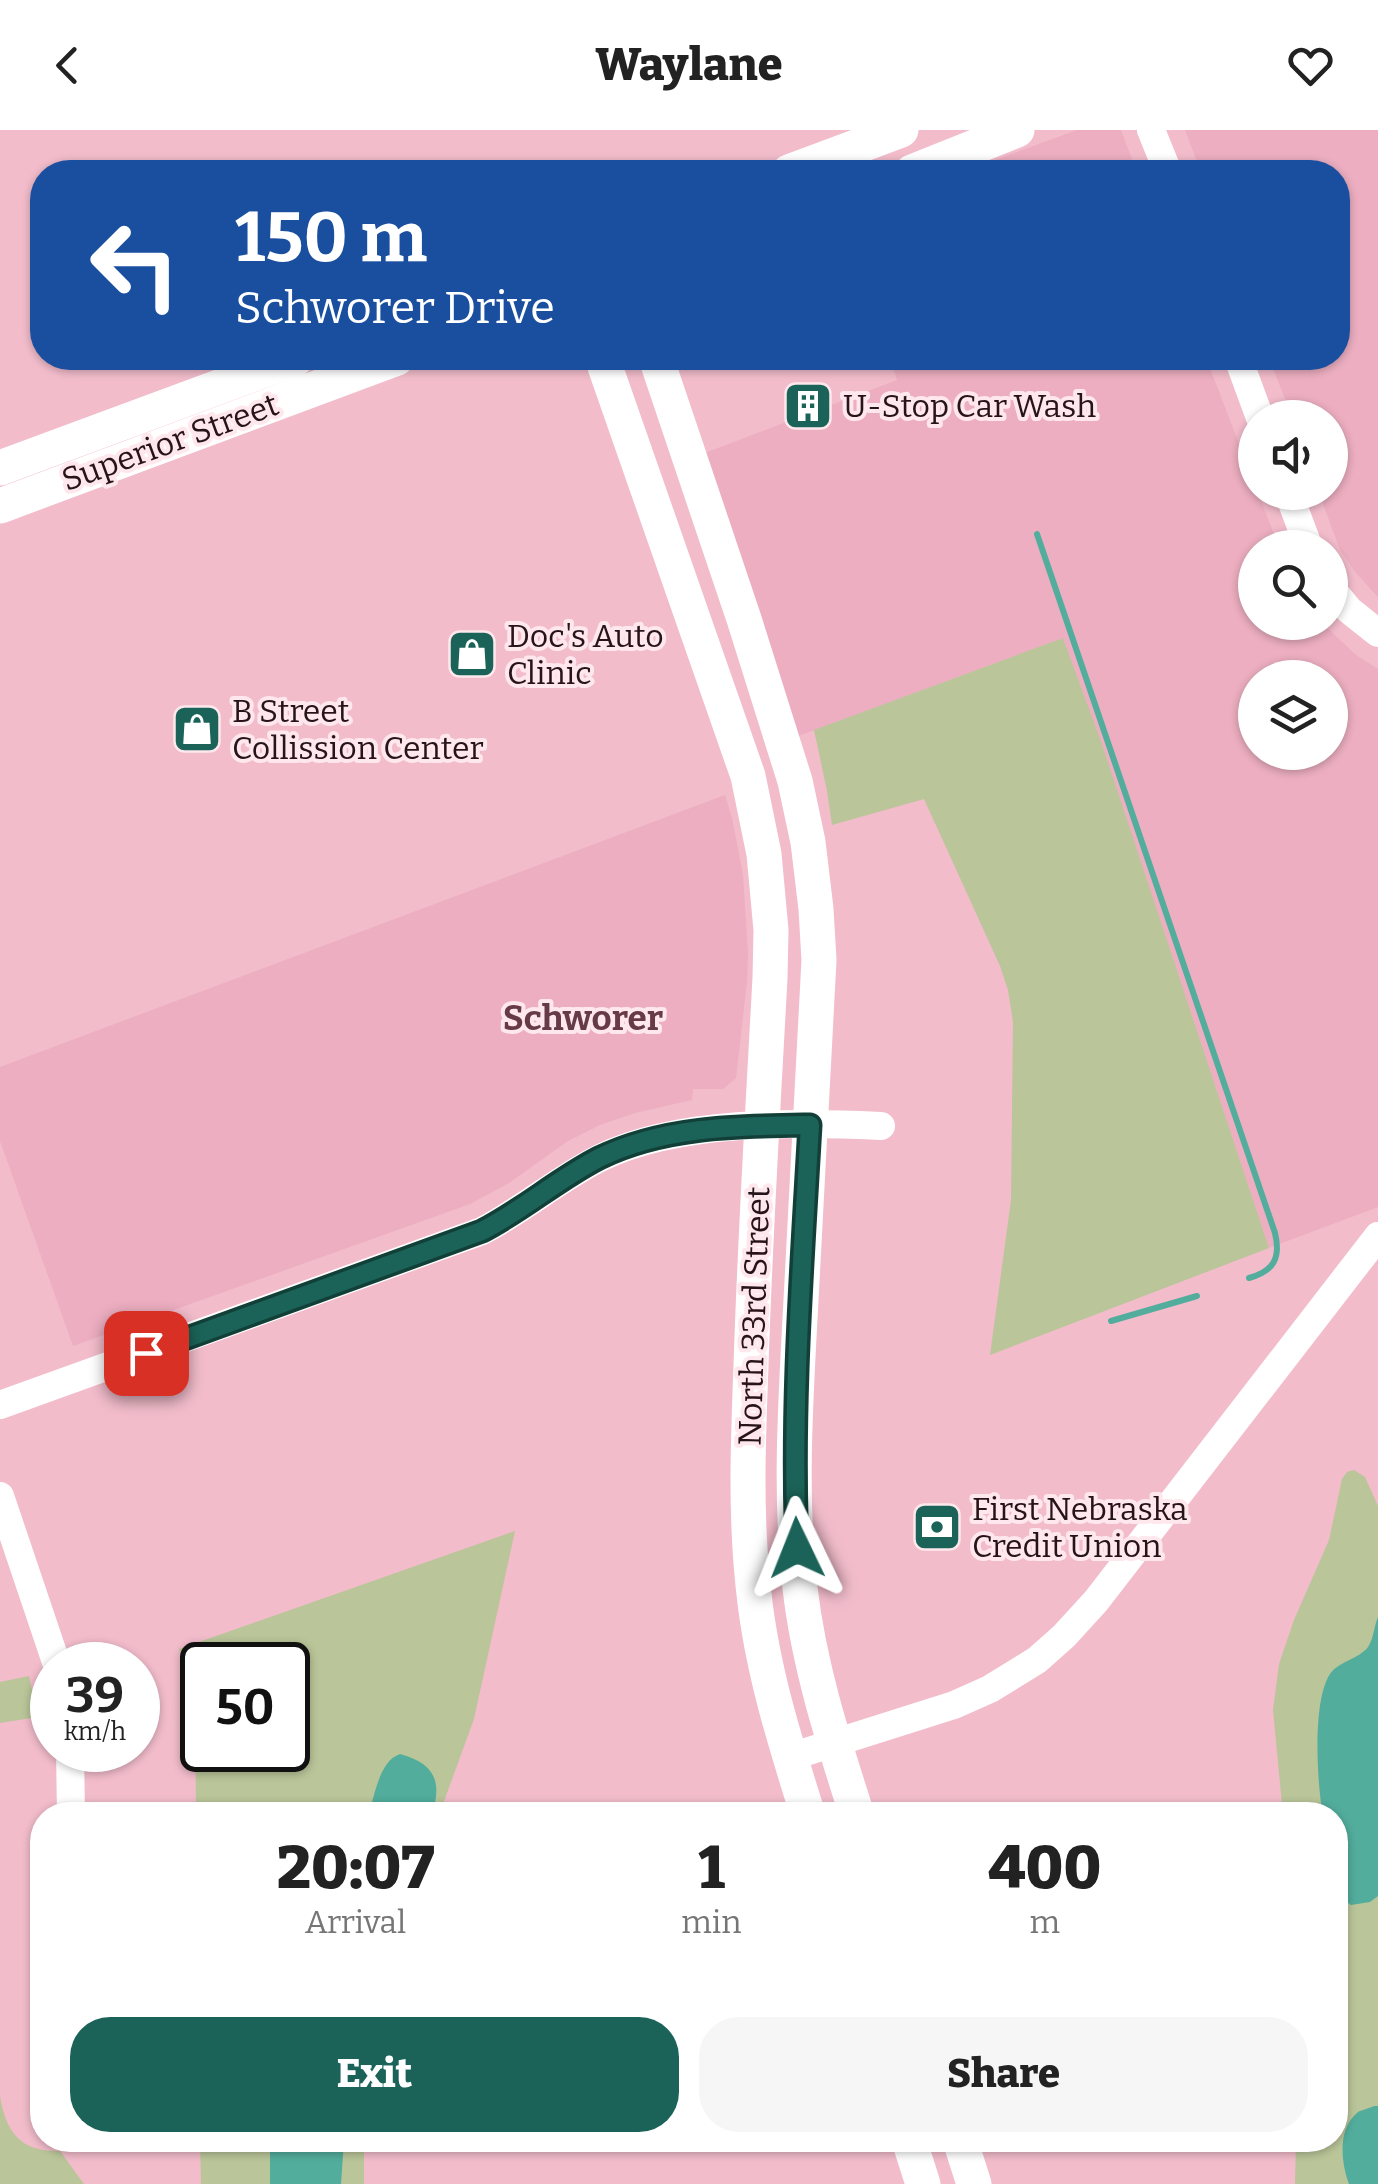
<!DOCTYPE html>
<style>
body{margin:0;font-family:Bitter,serif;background:#f6f6f6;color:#222;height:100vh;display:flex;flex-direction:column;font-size:38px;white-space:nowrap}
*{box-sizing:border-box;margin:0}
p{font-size:32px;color:#767676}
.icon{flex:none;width:55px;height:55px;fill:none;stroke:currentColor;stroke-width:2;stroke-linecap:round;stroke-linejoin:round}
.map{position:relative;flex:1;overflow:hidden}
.sheet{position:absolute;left:30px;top:1672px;width:1318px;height:350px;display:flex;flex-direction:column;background:#fff;border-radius:40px;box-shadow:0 2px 8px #0004}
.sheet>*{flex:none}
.guide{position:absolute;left:30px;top:30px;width:1320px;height:210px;border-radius:40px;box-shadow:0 2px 8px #0004;background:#1a4fa0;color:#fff;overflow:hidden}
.controls{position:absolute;left:1238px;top:270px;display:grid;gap:20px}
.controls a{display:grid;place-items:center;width:110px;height:110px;border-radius:50%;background:#fff;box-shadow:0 2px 8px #0004;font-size:50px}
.speed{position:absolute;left:30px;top:1512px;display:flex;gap:20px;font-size:50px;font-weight:700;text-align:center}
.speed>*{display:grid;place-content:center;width:130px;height:130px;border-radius:50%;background:#fff;box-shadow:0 2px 8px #0004;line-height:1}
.speed small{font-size:25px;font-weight:400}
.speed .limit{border:5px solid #111;border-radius:15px;background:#fff;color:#111}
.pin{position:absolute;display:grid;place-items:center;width:85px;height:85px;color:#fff;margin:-42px;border-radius:20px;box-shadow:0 5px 15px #0006}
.me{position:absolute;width:110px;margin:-55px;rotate:358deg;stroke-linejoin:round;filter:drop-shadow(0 0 8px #0008)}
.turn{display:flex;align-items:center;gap:35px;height:210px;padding:0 40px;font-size:45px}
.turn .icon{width:130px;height:130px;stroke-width:2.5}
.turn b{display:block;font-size:70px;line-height:85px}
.eta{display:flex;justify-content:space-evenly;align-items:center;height:170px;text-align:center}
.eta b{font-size:60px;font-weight:800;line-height:70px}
.cta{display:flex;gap:20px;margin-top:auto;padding:20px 40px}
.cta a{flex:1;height:115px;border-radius:40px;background:#1b6358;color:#fff;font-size:40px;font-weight:800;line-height:115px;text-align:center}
.cta a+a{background:#f6f6f6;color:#222}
header{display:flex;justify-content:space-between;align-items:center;height:130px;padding:0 40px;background:#fff;font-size:45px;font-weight:800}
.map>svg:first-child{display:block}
.built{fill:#ecaec0;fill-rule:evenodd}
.green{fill:#bac599;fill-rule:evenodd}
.water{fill:#52ad9c}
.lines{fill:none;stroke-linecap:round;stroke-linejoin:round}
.stream{stroke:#52ad9c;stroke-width:6}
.minor{stroke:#fff;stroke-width:28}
.major{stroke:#fff;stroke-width:35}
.route-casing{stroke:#124039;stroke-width:25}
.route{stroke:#1b6358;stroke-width:18}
.labels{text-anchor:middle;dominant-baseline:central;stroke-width:8;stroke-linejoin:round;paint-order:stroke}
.poi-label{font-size:32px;fill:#27141a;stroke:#fee7ed;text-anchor:start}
.street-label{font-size:32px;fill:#27141a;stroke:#fee7ed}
.neighbourhood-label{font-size:35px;font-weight:bold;fill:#673a48;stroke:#fee7ed}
</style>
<header><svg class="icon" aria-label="back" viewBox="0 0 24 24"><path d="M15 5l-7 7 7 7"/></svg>Waylane<svg class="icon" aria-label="heart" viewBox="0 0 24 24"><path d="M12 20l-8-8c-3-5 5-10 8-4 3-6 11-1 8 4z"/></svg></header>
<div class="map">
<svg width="1378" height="2054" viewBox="0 0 1378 2054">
<rect width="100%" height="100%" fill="#f2bccb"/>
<path class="built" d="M 1077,0 L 1121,0 L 1137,42 L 962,42 Z
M 1185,0 L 1378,0 L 1378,467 L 1356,443 L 1340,420 L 1319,363 L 1330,362 L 1330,288 L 1292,287 L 1269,228 L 1338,228 L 1338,42 L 1201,42 Z
M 890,228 L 1206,228 L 1255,355 L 1255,362 L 1258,363 L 1279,417 L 1255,418 L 1255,492 L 1322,493 L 1356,525 L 1378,539 L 1378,1077 L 1269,1118 L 1102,614 L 1063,508 L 793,608 L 697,326 L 897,250 ZM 1255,548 L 1330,548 L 1330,622 L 1255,622 Z
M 725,665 L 732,688 L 743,745 L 748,823 L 747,852 L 736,948 L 723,959 L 693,959 L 692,970 L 635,983 L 600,995 L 568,1011 L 509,1053 L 470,1074 L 73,1216 L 0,1011 L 0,937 Z"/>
<path class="green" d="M 1063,508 L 1102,614 L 1269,1118 L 990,1225 L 1011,1070 L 1013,892 L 1008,860 L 1000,836 L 924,669 L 832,695 L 827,661 L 814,600 Z
M 1354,1340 L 1365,1347 L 1378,1376 L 1378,2054 L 1295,2054 L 1296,2010 L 1335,2010 L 1335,1685 L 1283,1685 L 1273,1580 L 1279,1534 L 1294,1490 L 1329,1410 L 1342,1349 L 1347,1342 Z
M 515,1401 L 474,1589 L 439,1685 L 196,1685 L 195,1563 L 179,1519 ZM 202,1535 L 288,1535 L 288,1620 L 202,1620 Z
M 29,1546 L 38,1587 L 0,1593 L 0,1552 Z
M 0,1966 C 6,2003 21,2022 60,2021 L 84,2054 L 0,2054 Z
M 200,2010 L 364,2010 L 364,2054 L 201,2054 Z"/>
<path class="water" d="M 1378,1487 L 1378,1766 L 1370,1772 L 1351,1775 L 1340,1767 L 1335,1758 L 1335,1685 L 1323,1685 C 1317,1654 1312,1571 1330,1544 C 1339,1531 1359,1529 1368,1517 C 1374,1508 1374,1496 1378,1487 Z
M 400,1624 C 436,1634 442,1652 432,1685 L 368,1685 C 375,1666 379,1631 400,1624 Z
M 1374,1976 L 1378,1976 L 1378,2054 L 1349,2054 C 1341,2032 1337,1999 1358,1982 C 1359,1981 1373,1977 1374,1976 Z
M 270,2010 L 344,2010 L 341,2054 L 270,2054 Z"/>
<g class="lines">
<path class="stream" d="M 1037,404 L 1275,1103 C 1281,1128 1274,1141 1249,1148
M 1111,1191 L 1197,1166"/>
<path class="minor" d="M 1151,0 L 1168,42
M 1238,228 L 1260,288
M 1288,362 L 1309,418
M 1330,457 L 1349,480 L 1378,503
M 0,1275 L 482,1101 C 523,1080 558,1049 600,1028 C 677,990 795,992 881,996
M 0,1366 L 57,1535
M 70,1620 L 71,1685
M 790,1627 L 954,1575 L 990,1559 L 1037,1530 L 1064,1506 L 1096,1471 L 1378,1106"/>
<path class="major" d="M 789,42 L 901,0
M 912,42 L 1017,0
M 602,228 L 748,646 L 764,724 L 771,800 L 770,848 C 763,978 755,1106 751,1236 C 748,1312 745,1388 754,1464 C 762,1539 785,1612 808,1685
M 656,228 L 744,489 L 795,651 L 808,712 L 816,779 L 819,830 C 814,944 807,1057 801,1170 C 796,1266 789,1363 800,1458 C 809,1536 833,1610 857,1685
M 0,338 L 297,228
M 0,376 L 397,228
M 909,2010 L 923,2054
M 960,2010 L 974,2054"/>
</g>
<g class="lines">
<g class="route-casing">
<path id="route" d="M 146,1223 L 482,1101 C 523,1080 558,1049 599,1028 C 664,996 740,996 810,995 C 802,1136 791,1277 797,1418"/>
</g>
<use href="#route" class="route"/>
</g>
<defs>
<g id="building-square" transform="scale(2.5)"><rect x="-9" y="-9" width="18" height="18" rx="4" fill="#1b6358" stroke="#fee7ed"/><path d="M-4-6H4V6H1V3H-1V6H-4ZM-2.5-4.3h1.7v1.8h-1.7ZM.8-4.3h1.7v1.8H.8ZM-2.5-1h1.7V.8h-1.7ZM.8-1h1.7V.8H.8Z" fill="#fff"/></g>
<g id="shop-square" transform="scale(2.5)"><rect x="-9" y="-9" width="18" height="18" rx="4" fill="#1b6358" stroke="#fee7ed"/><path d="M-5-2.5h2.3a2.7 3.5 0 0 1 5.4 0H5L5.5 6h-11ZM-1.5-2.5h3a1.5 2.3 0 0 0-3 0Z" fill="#fff"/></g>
<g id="bank-square" transform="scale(2.5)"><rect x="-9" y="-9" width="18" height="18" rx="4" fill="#1b6358" stroke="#fee7ed"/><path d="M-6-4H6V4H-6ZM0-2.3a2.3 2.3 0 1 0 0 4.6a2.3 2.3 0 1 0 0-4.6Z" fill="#fff"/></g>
</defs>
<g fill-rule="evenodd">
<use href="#building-square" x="808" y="276"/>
<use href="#shop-square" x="472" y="524"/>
<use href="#shop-square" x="197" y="599"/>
<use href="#bank-square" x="937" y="1397"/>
</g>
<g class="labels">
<g class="poi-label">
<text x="843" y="276">U-Stop Car Wash</text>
<text x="507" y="506">Doc's Auto<tspan x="507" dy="37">Clinic</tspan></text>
<text x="232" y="581">B Street<tspan x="232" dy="37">Collission Center</tspan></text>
<text x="972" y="1379">First Nebraska<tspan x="972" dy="37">Credit Union</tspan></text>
</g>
<g class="street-label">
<text transform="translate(170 312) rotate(-20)">Superior Street</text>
<text transform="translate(754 1186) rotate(-88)">North 33rd Street</text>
</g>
<g class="neighbourhood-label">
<text x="583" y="888">Schworer</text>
</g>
</g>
</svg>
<div class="controls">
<a><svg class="icon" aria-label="sound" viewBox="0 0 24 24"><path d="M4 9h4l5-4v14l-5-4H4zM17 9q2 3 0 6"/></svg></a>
<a><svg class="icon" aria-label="search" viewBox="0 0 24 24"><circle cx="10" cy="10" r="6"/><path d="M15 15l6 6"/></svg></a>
<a><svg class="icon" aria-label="layers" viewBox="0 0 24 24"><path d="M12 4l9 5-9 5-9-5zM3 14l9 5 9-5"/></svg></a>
</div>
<div class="speed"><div>39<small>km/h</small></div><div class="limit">50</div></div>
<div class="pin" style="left:146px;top:1223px;background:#d93025"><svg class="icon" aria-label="arrive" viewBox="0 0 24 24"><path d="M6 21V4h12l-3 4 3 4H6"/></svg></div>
<svg class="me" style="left:797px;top:1418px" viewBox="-20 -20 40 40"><path d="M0-17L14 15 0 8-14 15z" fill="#1b6358" stroke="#fff" stroke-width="4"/></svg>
<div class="guide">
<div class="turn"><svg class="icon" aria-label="left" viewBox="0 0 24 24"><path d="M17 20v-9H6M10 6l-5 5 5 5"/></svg><div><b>150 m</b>Schworer Drive</div></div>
</div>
<section class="sheet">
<div class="eta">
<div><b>20:07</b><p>Arrival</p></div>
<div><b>1</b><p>min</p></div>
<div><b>400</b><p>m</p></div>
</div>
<div class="cta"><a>Exit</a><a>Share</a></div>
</section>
</div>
